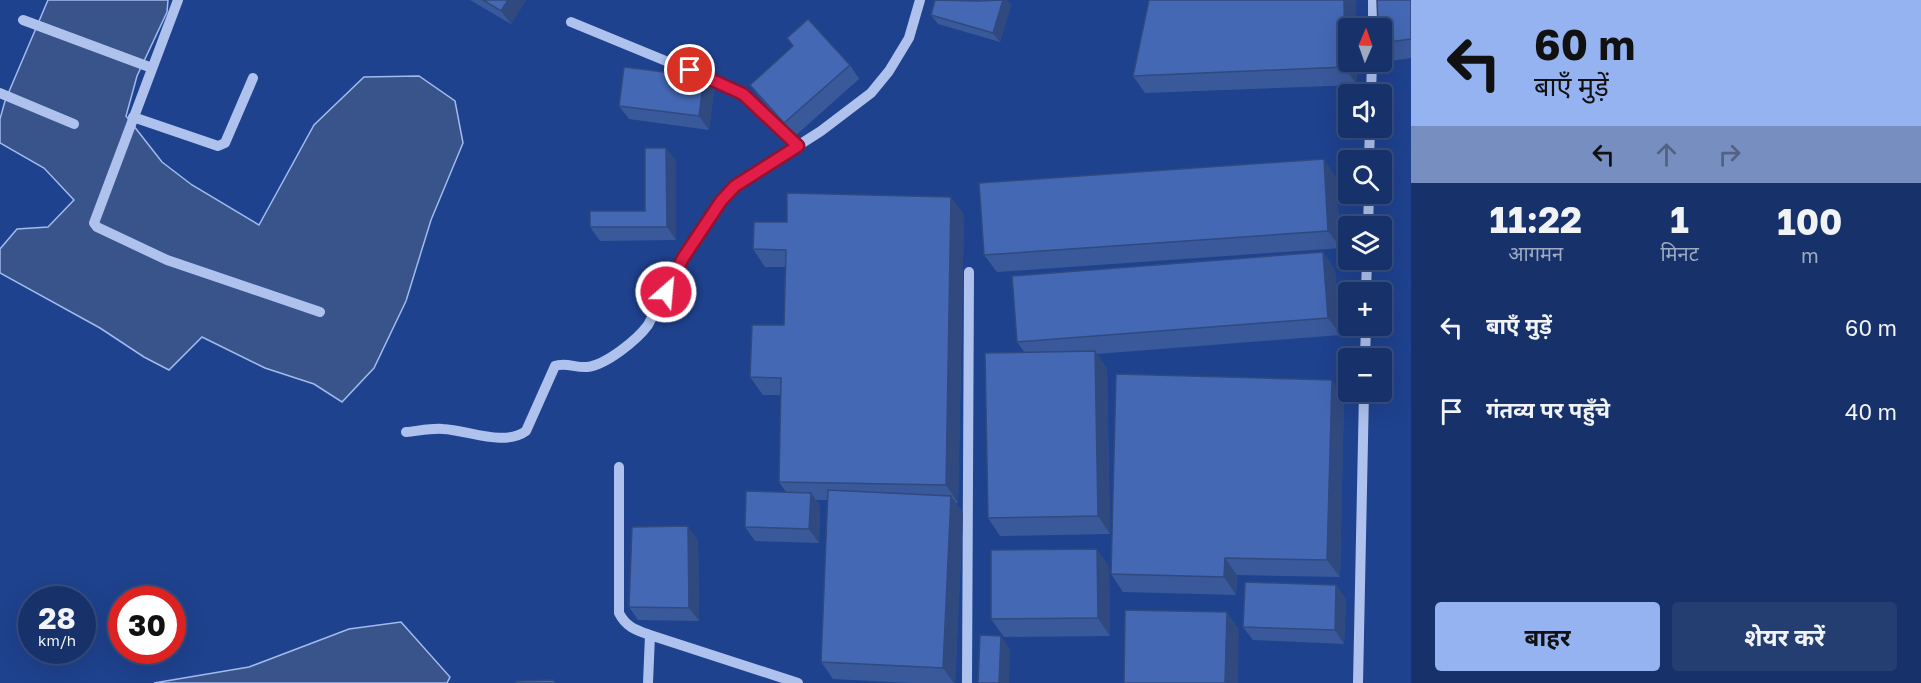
<!DOCTYPE html>
<html lang="hi">
<meta charset="utf-8">
<style>
body{margin:0;font-family:"Golos Text","Noto Sans Devanagari",sans-serif;background:#243e72;color:#f1f3f6;height:100vh;display:flex;flex-direction:column;font-size:22px;white-space:nowrap}
*{box-sizing:border-box;margin:0}
p{font-size:20px;color:#9eaac1}
.icon{flex:none;width:33px;height:33px;fill:none;stroke:currentColor;stroke-width:2;stroke-linecap:round;stroke-linejoin:round}
.map{position:relative;flex:1;overflow:hidden}
.panel{display:flex;flex-direction:column;background:#17326a;width:510px}
.panel>*{flex:none}
.hud{background:#95b2f1;color:#111;overflow:hidden}
.needle{width:39px;rotate:2deg}
.fabs{position:absolute;left:1338px;top:18px;display:grid;gap:12px}
.fabs a{display:grid;place-items:center;width:54px;height:54px;border-radius:6px;background:#17326a;box-shadow:0 6px 24px #0002,0 0 0 2px #364d7e;font-size:30px}
.speed{position:absolute;left:18px;top:586px;display:flex;gap:12px;font-size:30px;font-weight:700;text-align:center}
.speed>*{display:grid;place-content:center;width:78px;height:78px;border-radius:50%;background:#17326a;box-shadow:0 6px 24px #0002,0 0 0 2px #364d7e;line-height:1}
.speed small{font-size:15px;font-weight:400}
.speed .limit{border:9px solid #d22;background:#fff;color:#111}
.pin{position:absolute;display:grid;place-items:center;width:51px;height:51px;color:#fff;margin:-26px;border:3px solid #fff;border-radius:50%;box-shadow:0 2px 6px #0007}
.me{position:absolute;width:66px;margin:-33px;rotate:27deg;stroke-linejoin:round;filter:drop-shadow(0 0 4px #0008)}
.turn{display:flex;align-items:center;gap:21px;height:126px;padding:0 24px;font-size:27px}
.turn .icon{width:78px;height:78px;stroke-width:2.5}
.turn b{display:block;font-size:42px;line-height:51px}
.lanes{display:flex;align-items:center;height:57px;padding:0 24px;background:#0003;justify-content:center;gap:30px;direction:ltr}
.lanes .off{opacity:.35}
.eta{display:flex;justify-content:space-evenly;align-items:center;height:102px;text-align:center}
.eta b{font-size:36px;font-weight:700;line-height:42px}
.primary-button{display:flex;gap:12px;margin-top:auto;padding:12px 24px}
.primary-button a{flex:1;height:69px;border-radius:6px;background:#95b2f1;color:#111;font-size:24px;font-weight:700;line-height:69px;text-align:center}
.primary-button a+a{background:#243e72;color:#f1f3f6}
ul{padding:0;list-style:none}
li{display:flex;align-items:center;gap:18px;height:84px;padding:0 24px}
li div{flex:1}
li b{display:block;font-size:22px}
li em{font-style:normal}
main{display:flex;flex:1;min-height:0}
.map>svg:first-child{display:block}
.water{fill:#39538b;stroke:#a1bbee;stroke-width:1.5}
.lines{fill:none;stroke-linecap:round;stroke-linejoin:round}
.minor{stroke:#aec2ed;stroke-width:10}
.wall{fill:#3a599b}
.shaded-wall{fill:#30497e}
.building{fill:#4468b4;stroke:#30497e;stroke-width:1.5}
.route-casing{stroke:#92132f;stroke-width:15}
.route{stroke:#e11d48;stroke-width:10}
</style>
<main>
<div class="map">
<svg width="1411" height="683" viewBox="0 0 1411 683">
<rect width="100%" height="100%" fill="#1f428e"/>
<path class="water" d="M 48,0 L 168,0 L 167,12 L 137,76 L 126,116 L 162,162 L 192,185 L 259,225 L 314,125 L 364,77 L 419,76 L 455,101 L 463,143 L 431,220 L 406,301 L 374,368 L 342,402 L 314,384 L 265,368 L 202,337 L 169,370 L 144,357 L 100,328 L 0,273 L 0,249 L 17,229 L 48,227 L 74,200 L 44,168 L 0,143 L 0,119 L 5,101 Z
M 401,622 L 450,677 L 447,683 L 154,683 L 249,667 L 349,629 Z"/>
<g class="lines">
<path class="minor" d="M 178,0 L 94,223 L 97,227 L 167,260 L 320,312
M 23,20 L 152,68
M 571,22 L 734,89 L 743,94 L 798,146
M 1373,28 L 1373,0
M 0,93 L 74,124
M 1371,94 L 1372,62
M 133,117 L 218,146 L 225,143 L 253,78
M 1369,160 L 1370,128
M 1368,226 L 1369,194
M 1366,292 L 1367,260
M 1365,358 L 1366,326
M 406,432 C 418,431 431,428 443,429 C 468,430 504,447 526,431 L 555,366 C 565,362 576,368 587,367 C 606,365 637,340 648,325 L 683,258 L 721,202 L 735,186 L 821,131 L 871,93 L 889,71 L 909,38 L 920,0
M 619,467 L 619,613 C 626,627 636,630 650,635 L 798,683
M 648,683 L 650,635
M 967,683 L 969,272
M 1358,683 L 1364,392"/>
</g>
<path class="wall" d="M 470,0 L 526,0 L 511,24 Z
M 979,0 L 1007,0 L 1011,5 L 1000,42 L 938,24 L 931,15 Z
M 1356,0 L 1356,28 L 1348,28 L 1357,85 L 1145,93 L 1133,76 Z
M 1411,0 L 1411,58 L 1391,61 L 1382,47 L 1382,28 Z
M 787,38 L 850,65 L 859,79 L 794,137 L 760,98 L 750,85 L 793,47 Z
M 704,77 L 714,90 L 709,130 L 629,119 L 619,106 Z
M 666,148 L 676,161 L 676,240 L 600,241 L 590,227 L 645,211 Z
M 1336,177 L 1341,248 L 997,272 L 984,255 Z
M 964,214 L 958,503 L 956,503 L 963,513 L 955,683 L 911,683 L 833,679 L 821,662 L 828,500 L 816,500 L 820,506 L 819,543 L 755,541 L 745,527 L 786,492 L 779,482 L 781,395 L 763,395 L 750,377 L 784,325 L 785,267 L 765,267 L 753,249 L 787,222 Z
M 1323,252 L 1335,270 L 1341,335 L 1097,354 L 1107,369 L 1110,534 L 1000,536 L 988,518 L 1025,353 L 1017,342 Z
M 1344,397 L 1340,577 L 1237,575 L 1236,595 L 1123,592 L 1111,574 Z
M 698,540 L 699,621 L 638,620 L 629,607 Z
M 1109,566 L 1110,636 L 1004,637 L 991,619 Z
M 1336,585 L 1346,599 L 1344,644 L 1253,640 L 1243,627 Z"/>
<path class="shaded-wall" d="M 508,0 L 526,0 L 511,24 L 501,11 Z
M 1003,0 L 1007,0 L 1011,5 L 1000,42 L 993,33 Z
M 1344,0 L 1356,0 L 1356,28 L 1348,28 L 1348,62 L 1357,62 L 1357,85 L 1345,67 Z
M 704,77 L 714,90 L 709,130 L 699,116 Z
M 666,148 L 676,161 L 676,240 L 667,227 Z
M 1324,159 L 1336,177 L 1341,248 L 1328,231 Z
M 951,197 L 964,214 L 958,503 L 946,485 Z
M 1323,252 L 1335,270 L 1341,335 L 1328,318 Z
M 1095,351 L 1107,369 L 1110,534 L 1098,516 Z
M 1332,380 L 1344,397 L 1340,577 L 1327,560 Z
M 811,493 L 820,506 L 819,543 L 809,529 Z
M 951,496 L 963,513 L 955,683 L 954,683 L 943,668 Z
M 688,526 L 698,540 L 699,621 L 689,608 Z
M 1097,549 L 1109,566 L 1110,636 L 1098,618 Z
M 1225,558 L 1237,575 L 1236,595 L 1224,577 Z
M 1336,585 L 1346,599 L 1344,644 L 1335,630 Z
M 1227,612 L 1239,629 L 1238,683 L 1225,683 Z
M 1001,636 L 1010,649 L 1009,683 L 999,683 Z"/>
<path class="building" d="M 483,0 L 508,0 L 501,11 Z
M 935,0 L 978,1 L 1003,0 L 993,33 L 931,15 Z
M 1149,0 L 1344,0 L 1345,67 L 1133,76 Z
M 1377,0 L 1411,0 L 1411,39 L 1382,43 L 1382,28 L 1378,28 Z
M 808,19 L 850,65 L 784,123 L 750,85 L 793,46 L 787,38 Z
M 624,67 L 704,77 L 699,116 L 619,106 Z
M 645,148 L 666,148 L 667,227 L 590,227 L 590,211 L 645,211 Z
M 1324,159 L 1328,231 L 984,255 L 979,183 Z
M 787,193 L 951,197 L 946,485 L 779,482 L 781,378 L 750,377 L 752,325 L 784,325 L 786,250 L 753,249 L 754,222 L 787,222 Z
M 1323,252 L 1328,318 L 1017,342 L 1012,276 Z
M 1095,351 L 1098,516 L 988,518 L 985,353 Z
M 1116,374 L 1332,380 L 1327,560 L 1225,558 L 1224,577 L 1111,574 Z
M 828,490 L 951,496 L 943,668 L 821,662 Z
M 746,491 L 811,493 L 809,529 L 745,527 Z
M 688,526 L 689,608 L 629,607 L 632,527 Z
M 1097,549 L 1098,618 L 991,619 L 991,550 Z
M 1245,582 L 1336,585 L 1335,630 L 1243,627 Z
M 1125,610 L 1227,612 L 1225,683 L 1124,683 Z
M 980,635 L 1001,636 L 999,683 L 978,683 Z
M 554,680 L 554,683 L 516,683 L 516,681 Z"/>
<g class="lines">
<g class="route-casing">
<path id="route" d="M 666,292 L 683,258 L 721,201 L 735,186 L 798,146 L 743,94 L 690,70"/>
</g>
<use href="#route" class="route"/>
</g>
</svg>
<div class="fabs">
<a><svg class="needle" viewBox="-14 -14 28 28"><path d="M0-13l5 13h-10z" fill="#e53935"/><path d="M0 13l5-13h-10z" fill="#9eaac1"/></svg></a>
<a><svg class="icon" aria-label="sound" viewBox="0 0 24 24"><path d="M4 9h4l5-4v14l-5-4H4zM17 9q2 3 0 6"/></svg></a>
<a><svg class="icon" aria-label="search" viewBox="0 0 24 24"><circle cx="10" cy="10" r="6"/><path d="M15 15l6 6"/></svg></a>
<a><svg class="icon" aria-label="layers" viewBox="0 0 24 24"><path d="M12 4l9 5-9 5-9-5zM3 14l9 5 9-5"/></svg></a>
<a>+</a>
<a>−</a>
</div>
<div class="speed"><div>28<small>km/h</small></div><div class="limit">30</div></div>
<div class="pin" style="left:690px;top:70px;background:#d93025"><svg class="icon" aria-label="arrive" viewBox="0 0 24 24"><path d="M6 21V4h12l-3 4 3 4H6"/></svg></div>
<svg class="me" style="left:666px;top:292px" viewBox="-20 -20 40 40"><circle r="17" fill="#e11d48" stroke="#fff" stroke-width="3"/><path d="M0-11L8 9 0 5-8 9z" fill="#fff"/></svg>
</div>
<section class="panel">
<div class="hud">
<div class="turn"><svg class="icon" aria-label="left" viewBox="0 0 24 24"><path d="M17 20v-9H6M10 6l-5 5 5 5"/></svg><div><b>60 m</b>बाएँ मुड़ें</div></div>
<div class="lanes"><svg class="icon" aria-label="left" viewBox="0 0 24 24"><path d="M17 20v-9H6M10 6l-5 5 5 5"/></svg><svg class="icon off" aria-label="ahead" viewBox="0 0 24 24"><path d="M12 20V5M6 11l6-6 6 6"/></svg><svg class="icon off" aria-label="right" viewBox="0 0 24 24"><path d="M7 20v-9h11M14 6l5 5-5 5"/></svg></div>
</div>
<div class="eta">
<div><b>11:22</b><p>आगमन</p></div>
<div><b>1</b><p>मिनट</p></div>
<div><b>100</b><p>m</p></div>
</div>
<ul>
<li><svg class="icon" aria-label="left" viewBox="0 0 24 24"><path d="M17 20v-9H6M10 6l-5 5 5 5"/></svg><div><b>बाएँ मुड़ें</b></div><em>60 m</em></li>
<li><svg class="icon" aria-label="arrive" viewBox="0 0 24 24"><path d="M6 21V4h12l-3 4 3 4H6"/></svg><div><b>गंतव्य पर पहुँचे</b></div><em>40 m</em></li>
</ul>
<div class="primary-button"><a>बाहर</a><a>शेयर करें</a></div>
</section>
</main>
